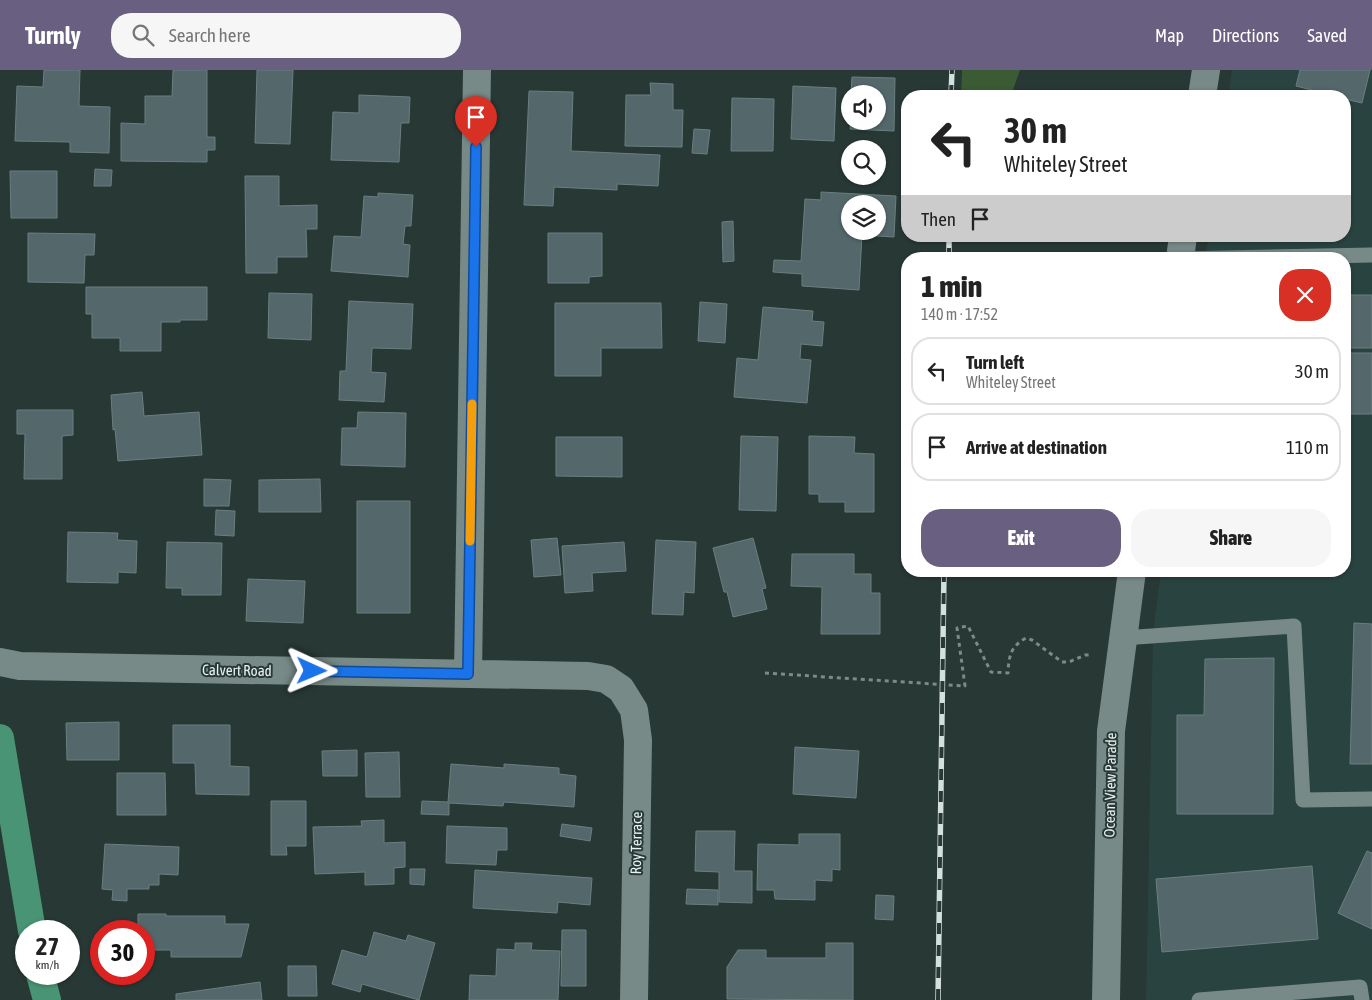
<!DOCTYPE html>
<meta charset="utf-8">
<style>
body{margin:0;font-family:"Asap Condensed",sans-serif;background:#f6f6f6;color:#222;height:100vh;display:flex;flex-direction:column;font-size:19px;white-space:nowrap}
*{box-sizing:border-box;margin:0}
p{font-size:16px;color:#767676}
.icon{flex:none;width:28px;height:28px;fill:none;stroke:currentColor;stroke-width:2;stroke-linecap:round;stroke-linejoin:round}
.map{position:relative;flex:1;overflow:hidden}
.panel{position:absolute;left:901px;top:182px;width:450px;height:325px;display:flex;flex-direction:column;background:#fff;border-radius:20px;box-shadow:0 1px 4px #0004}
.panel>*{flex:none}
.banner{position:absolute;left:901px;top:20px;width:450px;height:152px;border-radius:20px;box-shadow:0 1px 4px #0004;background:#fff;color:#222;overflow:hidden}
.controls{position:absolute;left:841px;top:15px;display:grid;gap:10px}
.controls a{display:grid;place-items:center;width:45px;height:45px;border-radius:50%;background:#fff;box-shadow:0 1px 4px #0004;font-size:25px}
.speed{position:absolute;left:15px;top:850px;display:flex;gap:10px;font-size:25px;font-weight:700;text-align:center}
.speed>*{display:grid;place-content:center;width:65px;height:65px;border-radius:50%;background:#fff;box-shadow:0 1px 4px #0004;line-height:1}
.speed small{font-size:12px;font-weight:400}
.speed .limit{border:8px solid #d22;background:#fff;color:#111}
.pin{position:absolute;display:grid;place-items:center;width:42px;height:42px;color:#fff;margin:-51px -21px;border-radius:50% 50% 50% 0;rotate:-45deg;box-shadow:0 0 5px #0007}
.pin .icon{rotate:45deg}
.me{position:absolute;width:55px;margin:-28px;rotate:91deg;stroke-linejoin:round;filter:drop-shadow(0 0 4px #0008)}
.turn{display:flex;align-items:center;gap:18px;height:105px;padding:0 20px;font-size:22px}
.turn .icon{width:65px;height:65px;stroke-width:2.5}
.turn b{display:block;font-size:35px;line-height:42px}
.then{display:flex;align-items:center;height:48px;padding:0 20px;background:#0003;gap:10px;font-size:19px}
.round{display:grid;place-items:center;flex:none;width:52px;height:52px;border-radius:20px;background:#f6f6f6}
.head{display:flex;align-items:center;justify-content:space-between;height:85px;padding:0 20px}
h1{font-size:30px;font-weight:800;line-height:38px}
.action{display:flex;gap:10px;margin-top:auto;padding:10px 20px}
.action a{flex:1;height:58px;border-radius:20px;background:#685f81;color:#fff;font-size:20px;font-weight:800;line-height:58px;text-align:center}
.action a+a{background:#f6f6f6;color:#222}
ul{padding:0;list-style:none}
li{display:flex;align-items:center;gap:15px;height:68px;margin:0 10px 8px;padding:0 10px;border:2px solid #e0e0e0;border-radius:20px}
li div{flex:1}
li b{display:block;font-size:19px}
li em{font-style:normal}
header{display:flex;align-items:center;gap:30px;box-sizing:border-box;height:70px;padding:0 25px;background:#685f81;color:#fff}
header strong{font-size:24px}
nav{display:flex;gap:28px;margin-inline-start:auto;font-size:18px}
.search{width:350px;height:45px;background:#f6f6f6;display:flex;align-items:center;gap:12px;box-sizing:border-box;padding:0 18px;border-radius:20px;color:#767676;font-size:19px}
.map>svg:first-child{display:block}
.built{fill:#294340}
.green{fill:#3a5b33}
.building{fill:#54676a;stroke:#6b7f81;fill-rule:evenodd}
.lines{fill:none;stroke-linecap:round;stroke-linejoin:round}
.path{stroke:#7c8a88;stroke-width:3;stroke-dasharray:4 4;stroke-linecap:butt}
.service{stroke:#778a87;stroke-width:15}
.minor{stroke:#778a87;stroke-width:28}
.trunk{stroke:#489474;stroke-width:28}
.rail-casing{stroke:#d4e0de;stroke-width:5.5}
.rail{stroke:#273835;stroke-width:4;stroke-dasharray:11;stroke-linecap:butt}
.route-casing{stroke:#114b97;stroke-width:12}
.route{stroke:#1a73e8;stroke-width:9}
.slow{stroke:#f59e0b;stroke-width:9}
.labels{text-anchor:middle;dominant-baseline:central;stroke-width:4;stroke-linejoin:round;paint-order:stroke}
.street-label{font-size:15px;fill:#e8f3f1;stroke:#273835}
</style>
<header>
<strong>Turnly</strong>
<div class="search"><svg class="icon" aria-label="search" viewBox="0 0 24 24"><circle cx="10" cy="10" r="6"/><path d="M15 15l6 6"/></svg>Search here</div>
<nav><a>Map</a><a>Directions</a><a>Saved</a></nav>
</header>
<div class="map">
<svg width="1372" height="930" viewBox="0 0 1372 930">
<rect width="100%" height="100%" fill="#273835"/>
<path class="built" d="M 1232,0 L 1372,0 L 1372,930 L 1146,930 L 1153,562 L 1161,501 L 1345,501 L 1345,189 L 1205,189 L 1209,166 L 1345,166 L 1345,26 L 1228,26 Z"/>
<path class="green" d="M 962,0 L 1020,0 L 1011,26 L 961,26 Z"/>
<path class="building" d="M 44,0 L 80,0 L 79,36 L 110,37 L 109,83 L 70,82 L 70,72 L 15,71 L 17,16 L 43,17 Z
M 173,0 L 207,0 L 207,67 L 215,67 L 215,80 L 207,80 L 207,92 L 121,91 L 121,53 L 145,54 L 145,26 L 172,26 Z
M 257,0 L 293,0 L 290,74 L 255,73 Z
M 1300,0 L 1370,0 L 1362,33 L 1345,29 L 1345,26 L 1336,26 L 1296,16 Z
M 852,7 L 895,8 L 894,61 L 850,59 L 851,51 L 878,51 L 878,24 L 851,24 Z
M 650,13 L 673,14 L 673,40 L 683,40 L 682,77 L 625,76 L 626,25 L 651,25 Z
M 793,16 L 836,18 L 834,71 L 791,69 Z
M 529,21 L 573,22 L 571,81 L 660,85 L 658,116 L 617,114 L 617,120 L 554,117 L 553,136 L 524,135 Z
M 359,25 L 410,27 L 409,53 L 401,53 L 399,92 L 331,90 L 333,42 L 359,43 Z
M 732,28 L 774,29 L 773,81 L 731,81 Z
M 694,59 L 710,60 L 707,84 L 692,83 Z
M 95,99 L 112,100 L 111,116 L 94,116 Z
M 10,101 L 57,101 L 57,148 L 11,148 Z
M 245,106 L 279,106 L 279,136 L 317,135 L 317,159 L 306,159 L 307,187 L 277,187 L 277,203 L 246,203 Z
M 821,122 L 896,126 L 894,167 L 862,165 L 859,220 L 802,216 L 802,204 L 773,202 L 774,190 L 801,191 L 805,129 L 821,130 ZM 850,134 L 878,134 L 878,161 L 850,161 Z
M 378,123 L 413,125 L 411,156 L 405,156 L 403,174 L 410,175 L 408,207 L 331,201 L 334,166 L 361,167 L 364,126 L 378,127 Z
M 733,151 L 734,191 L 723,192 L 722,152 Z
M 28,163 L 95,164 L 94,185 L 85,185 L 84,213 L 28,212 Z
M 548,163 L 602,163 L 602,206 L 589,207 L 589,213 L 548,213 Z
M 86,217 L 207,217 L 207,250 L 180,250 L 180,252 L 161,252 L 161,281 L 120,281 L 120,268 L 92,268 L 92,244 L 86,244 Z
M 269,223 L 312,224 L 311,270 L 268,268 Z
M 1345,225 L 1372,225 L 1372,278 L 1345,278 Z
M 349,231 L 413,234 L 411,279 L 372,278 L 371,302 L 386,303 L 384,332 L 339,330 L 340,301 L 346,301 Z
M 700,232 L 727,234 L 725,273 L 698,271 Z
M 555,233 L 661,233 L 662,278 L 601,278 L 601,306 L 555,306 Z
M 763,237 L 813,241 L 812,251 L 824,252 L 822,276 L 801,274 L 800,289 L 811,290 L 807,333 L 734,327 L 737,288 L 758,290 Z
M 1345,283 L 1372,283 L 1372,344 L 1345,344 Z
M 142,322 L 144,346 L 199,342 L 202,385 L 118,391 L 115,359 L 113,360 L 111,325 Z
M 17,340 L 73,340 L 73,365 L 62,366 L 62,409 L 24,409 L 25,364 L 17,364 Z
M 358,342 L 406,343 L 405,397 L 341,395 L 342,358 L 357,358 Z
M 741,366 L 778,367 L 776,441 L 739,440 Z
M 809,366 L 855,367 L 854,383 L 874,384 L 874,442 L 845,442 L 845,432 L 819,432 L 819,424 L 809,424 Z
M 556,367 L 622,367 L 622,407 L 556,406 Z
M 204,409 L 231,410 L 229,436 L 204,436 Z
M 320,409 L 321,442 L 259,442 L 259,410 Z
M 357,431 L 410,431 L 410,543 L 357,543 Z
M 216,440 L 235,441 L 234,466 L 215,465 Z
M 68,462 L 118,463 L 117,470 L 137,471 L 136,503 L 118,502 L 118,513 L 67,512 Z
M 557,468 L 561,505 L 534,507 L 531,470 Z
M 753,468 L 766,518 L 762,519 L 767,539 L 733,547 L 727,522 L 724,522 L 713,478 Z
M 656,470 L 696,472 L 694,523 L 684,522 L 683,545 L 652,544 Z
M 167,472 L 222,473 L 221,525 L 182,525 L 182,518 L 166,518 Z
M 624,472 L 626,501 L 592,503 L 593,521 L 565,523 L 562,476 Z
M 792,484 L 854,484 L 854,504 L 871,504 L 871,523 L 880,523 L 880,564 L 821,564 L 822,517 L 791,516 Z
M 248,509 L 305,511 L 303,553 L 246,551 Z
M 1354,553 L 1372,554 L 1372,694 L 1350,694 Z
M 1274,588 L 1273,744 L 1177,744 L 1177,645 L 1204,645 L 1205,589 Z
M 119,652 L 119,690 L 67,690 L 66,653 Z
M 173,655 L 230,655 L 230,696 L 249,697 L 249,725 L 196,724 L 195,693 L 173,693 Z
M 795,677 L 859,681 L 856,728 L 793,724 Z
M 357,680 L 357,706 L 323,706 L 322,681 Z
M 399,682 L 400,727 L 366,727 L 365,683 Z
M 451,694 L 504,698 L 504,694 L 559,698 L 559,704 L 576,706 L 574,737 L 504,732 L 503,736 L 449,733 L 449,745 L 421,744 L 422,731 L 448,732 Z
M 117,703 L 165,703 L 166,745 L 117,745 Z
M 271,731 L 306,731 L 306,776 L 286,776 L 287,785 L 271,785 Z
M 384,750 L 384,773 L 405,772 L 405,797 L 394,798 L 394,814 L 365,815 L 365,802 L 315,804 L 313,757 L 362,756 L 361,751 Z
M 562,754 L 592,758 L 590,771 L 560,766 Z
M 447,756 L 507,758 L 507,780 L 497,780 L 496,795 L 446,793 Z
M 696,761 L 735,761 L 734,801 L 752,801 L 752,833 L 719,832 L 719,802 L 695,801 Z
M 799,764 L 840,764 L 840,800 L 832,799 L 832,811 L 815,810 L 815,830 L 775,829 L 774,820 L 757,820 L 758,774 L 799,775 Z
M 105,774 L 179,777 L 178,805 L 159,804 L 159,815 L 149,815 L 149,819 L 127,819 L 127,831 L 112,830 L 113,820 L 102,819 Z
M 1367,781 L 1372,783 L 1372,859 L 1338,843 Z
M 1312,796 L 1318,869 L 1162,882 L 1156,809 Z
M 410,799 L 425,799 L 424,815 L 410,814 Z
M 475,800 L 592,808 L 590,835 L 558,832 L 557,843 L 473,838 Z
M 687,819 L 718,820 L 718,835 L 686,834 Z
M 876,825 L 894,826 L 893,850 L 875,849 Z
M 138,844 L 166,844 L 166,846 L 225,846 L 225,854 L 249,854 L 241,887 L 171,887 L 171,880 L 144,880 L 144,861 L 138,861 Z
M 562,860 L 586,860 L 586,916 L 561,916 Z
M 374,862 L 406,871 L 408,865 L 435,873 L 419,930 L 362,914 L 360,922 L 332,914 L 342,880 L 367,887 Z
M 515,873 L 532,873 L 531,880 L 560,881 L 558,930 L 469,930 L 470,905 L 496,906 L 497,879 L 515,880 Z
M 826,873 L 853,873 L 853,930 L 727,929 L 727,897 L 738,880 L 766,880 L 766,888 L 826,888 Z
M 288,896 L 316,896 L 317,926 L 288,926 Z
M 260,912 L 262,930 L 176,930 L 176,924 Z"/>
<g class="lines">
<path class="path" d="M 765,603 L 965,616 L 957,558 L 968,556 L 991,602 L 1008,603 C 1009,586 1010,577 1026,568 L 1032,570 L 1062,592 L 1069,592 L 1085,585 L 1091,585"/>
<path class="service" d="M 1180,189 L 1372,185
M 1123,568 L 1294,556 L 1303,730 L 1372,729
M 1199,930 L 1360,917 L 1362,930"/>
<path class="minor" d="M 1202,26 L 1206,0
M 1180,189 L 1183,166
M 0,592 L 20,596 L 588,606 L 606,609 L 621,619 L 634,640 L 638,670 L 634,930
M 468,604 L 477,0
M 1106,930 L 1111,661 L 1132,501"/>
<path class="trunk" d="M 0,668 L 32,861
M 40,904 L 47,930"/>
<g class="rail-casing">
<path id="rail" d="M 951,26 L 952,0
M 949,189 L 949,166
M 938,930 L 944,501"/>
</g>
<use href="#rail" class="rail"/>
</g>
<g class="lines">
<g class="route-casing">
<path id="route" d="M 312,601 L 468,604 L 476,77"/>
</g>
<use href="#route" class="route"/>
<path class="slow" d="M 470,471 L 472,334"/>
</g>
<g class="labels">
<g class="street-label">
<text transform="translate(237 600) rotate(1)">Calvert Road</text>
<text transform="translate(1110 715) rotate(-89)">Ocean View Parade</text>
<text transform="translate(636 773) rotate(-89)">Roy Terrace</text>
</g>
</g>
</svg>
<div class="controls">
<a><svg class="icon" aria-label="sound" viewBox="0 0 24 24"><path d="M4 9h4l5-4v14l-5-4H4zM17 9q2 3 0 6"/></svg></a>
<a><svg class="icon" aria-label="search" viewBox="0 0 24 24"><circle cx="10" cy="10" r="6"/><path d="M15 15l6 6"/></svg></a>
<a><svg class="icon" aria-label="layers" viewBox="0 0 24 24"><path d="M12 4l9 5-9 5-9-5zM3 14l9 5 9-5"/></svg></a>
</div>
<div class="speed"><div>27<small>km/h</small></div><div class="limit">30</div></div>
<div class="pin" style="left:476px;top:77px;background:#d93025"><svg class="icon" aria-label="arrive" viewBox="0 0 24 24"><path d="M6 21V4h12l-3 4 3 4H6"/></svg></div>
<svg class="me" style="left:312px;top:601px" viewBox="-20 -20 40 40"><path d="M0-17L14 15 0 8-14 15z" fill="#1a73e8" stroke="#fff" stroke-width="4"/></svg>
<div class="banner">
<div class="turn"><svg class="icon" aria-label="left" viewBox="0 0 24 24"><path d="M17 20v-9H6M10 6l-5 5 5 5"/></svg><div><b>30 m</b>Whiteley Street</div></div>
<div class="then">Then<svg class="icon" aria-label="arrive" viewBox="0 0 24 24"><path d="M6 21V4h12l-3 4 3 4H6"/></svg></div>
</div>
<section class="panel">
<div class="head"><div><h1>1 min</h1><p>140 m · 17:52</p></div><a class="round" style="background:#d93025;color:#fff"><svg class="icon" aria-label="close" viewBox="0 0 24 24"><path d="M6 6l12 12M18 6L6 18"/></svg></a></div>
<ul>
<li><svg class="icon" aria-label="left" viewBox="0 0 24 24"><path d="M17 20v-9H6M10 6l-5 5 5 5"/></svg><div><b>Turn left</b><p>Whiteley Street</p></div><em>30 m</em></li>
<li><svg class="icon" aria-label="arrive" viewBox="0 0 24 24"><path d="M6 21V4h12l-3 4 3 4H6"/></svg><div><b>Arrive at destination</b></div><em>110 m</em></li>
</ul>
<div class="action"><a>Exit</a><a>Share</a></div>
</section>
</div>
